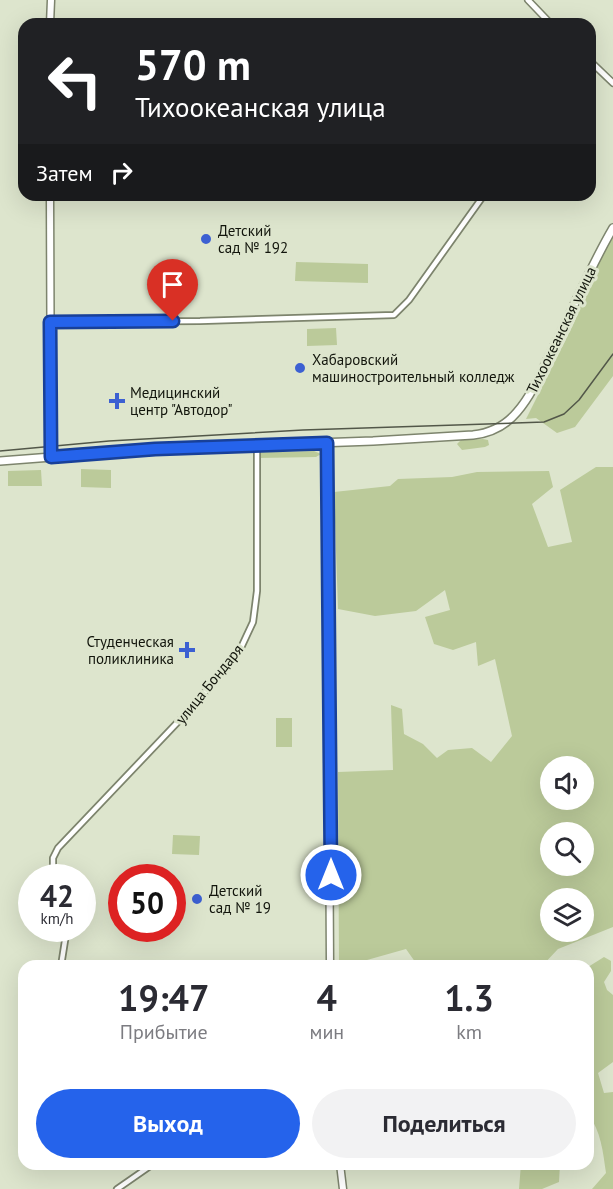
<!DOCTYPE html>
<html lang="ru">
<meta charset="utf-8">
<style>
body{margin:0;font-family:"PT Sans",sans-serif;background:#f2f2f3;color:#2b2b33;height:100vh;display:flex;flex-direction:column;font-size:22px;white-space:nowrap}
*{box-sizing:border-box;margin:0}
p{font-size:20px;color:#7c7c81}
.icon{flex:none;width:33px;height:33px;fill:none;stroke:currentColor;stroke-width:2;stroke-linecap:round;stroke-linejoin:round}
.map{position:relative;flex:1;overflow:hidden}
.sheet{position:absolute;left:18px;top:960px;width:576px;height:210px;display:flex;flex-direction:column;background:#fff;border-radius:18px;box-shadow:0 6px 24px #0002}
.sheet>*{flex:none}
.banner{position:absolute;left:18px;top:18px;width:578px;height:183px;border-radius:18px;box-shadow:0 6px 24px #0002;background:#202124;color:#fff;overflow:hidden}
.controls{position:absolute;left:540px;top:756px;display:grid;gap:12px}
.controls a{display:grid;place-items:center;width:54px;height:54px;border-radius:50%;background:#fff;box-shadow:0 6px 24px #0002;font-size:30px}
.speed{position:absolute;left:18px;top:864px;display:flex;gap:12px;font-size:30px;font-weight:700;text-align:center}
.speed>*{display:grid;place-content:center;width:78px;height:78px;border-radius:50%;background:#fff;box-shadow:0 6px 24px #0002;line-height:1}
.speed small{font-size:15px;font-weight:400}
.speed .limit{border:9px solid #d22;background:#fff;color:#111}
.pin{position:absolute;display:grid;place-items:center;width:51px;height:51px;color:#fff;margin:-62px -26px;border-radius:50% 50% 50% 0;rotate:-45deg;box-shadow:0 0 6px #0007}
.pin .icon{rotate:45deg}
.me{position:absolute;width:66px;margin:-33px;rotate:0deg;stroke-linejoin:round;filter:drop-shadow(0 0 4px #0008)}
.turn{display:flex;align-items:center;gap:21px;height:126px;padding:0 18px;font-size:27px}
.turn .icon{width:78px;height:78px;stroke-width:2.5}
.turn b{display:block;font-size:42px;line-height:51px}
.then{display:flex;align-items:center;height:57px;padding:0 18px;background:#0003;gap:12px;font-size:22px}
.eta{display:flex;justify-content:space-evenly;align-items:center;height:102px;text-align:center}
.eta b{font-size:36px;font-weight:700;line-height:42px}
.button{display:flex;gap:12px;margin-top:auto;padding:12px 18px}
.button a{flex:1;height:69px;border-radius:36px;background:#2563eb;color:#fff;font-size:24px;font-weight:700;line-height:69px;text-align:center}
.button a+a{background:#f2f2f3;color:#2b2b33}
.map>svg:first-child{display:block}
.green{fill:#bbca9a;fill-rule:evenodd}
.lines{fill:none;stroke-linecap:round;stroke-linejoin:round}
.minor-casing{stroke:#7d846d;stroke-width:8}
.tertiary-casing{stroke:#7d846d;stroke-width:8}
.secondary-casing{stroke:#7d846d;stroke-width:9}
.primary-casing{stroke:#7d846d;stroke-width:10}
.minor{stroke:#fff;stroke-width:4.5}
.tertiary{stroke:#fff;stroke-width:5}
.secondary{stroke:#fff;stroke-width:6}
.primary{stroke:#fff;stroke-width:7}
.tram{stroke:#525749;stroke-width:1.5}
.route-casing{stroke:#184099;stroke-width:15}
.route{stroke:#2563eb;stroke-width:10}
.poi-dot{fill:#3c60d2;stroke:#dde5cd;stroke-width:2}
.labels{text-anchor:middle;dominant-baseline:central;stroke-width:6;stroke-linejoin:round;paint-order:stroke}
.poi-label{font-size:15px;fill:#12150c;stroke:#dde5cd;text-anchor:start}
.street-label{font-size:15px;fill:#12150c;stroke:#dde5cd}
</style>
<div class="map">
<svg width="613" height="1189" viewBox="0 0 613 1189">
<rect width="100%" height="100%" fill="#dde5cd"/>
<path class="green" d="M 613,234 L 613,376 L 575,427 L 557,433 L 536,418 L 526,419 L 573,325 L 600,258 Z
M 296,262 L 368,264 L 368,283 L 295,281 Z
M 336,328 L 337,345 L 307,346 L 307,329 Z
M 483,439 L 488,440 L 489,445 L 485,447 L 462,450 L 457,444 L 461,440 Z
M 267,449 L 281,452 L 314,451 L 321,454 L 316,457 L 258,458 L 259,452 Z
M 596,467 L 613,467 L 613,927 L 558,949 L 542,966 L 448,966 L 447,963 L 435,966 L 418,966 L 406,949 L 367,960 L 367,966 L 339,966 L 338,772 L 393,770 L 391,705 L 402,709 L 404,734 L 423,744 L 437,758 L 448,750 L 472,748 L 491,762 L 512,736 L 495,659 L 478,666 L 476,642 L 453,650 L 434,644 L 425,617 L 450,610 L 445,590 L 416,611 L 375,616 L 338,609 L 334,492 L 390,486 L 398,479 L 452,477 L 477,472 L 549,471 L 553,487 L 532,504 L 548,547 L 572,542 L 560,490 ZM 550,766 L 584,766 L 584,800 L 550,800 ZM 550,832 L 584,832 L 584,866 L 550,866 ZM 550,898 L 584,898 L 584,932 L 550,932 Z
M 81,469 L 111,470 L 111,488 L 81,487 Z
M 41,470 L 42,486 L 8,486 L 8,471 Z
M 276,718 L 292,718 L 292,747 L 276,747 Z
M 173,835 L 200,836 L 199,855 L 172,854 Z
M 604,957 L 611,961 L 611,971 L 604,982 L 607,990 L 613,995 L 613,1062 L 598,1073 L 604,1093 L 613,1092 L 613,1189 L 592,1189 L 606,1173 C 603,1152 601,1131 588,1114 L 588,967 Z
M 521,1164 L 560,1164 L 559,1182 L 542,1189 L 519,1189 Z"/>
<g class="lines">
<g class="minor-casing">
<path id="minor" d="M 50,322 L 200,321 L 394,315 L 409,300 L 484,195
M 53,878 L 53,858 L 58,848 L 194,705 L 239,652 L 253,622 L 257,591 L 257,445
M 61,966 L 67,928
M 24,1108 L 24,1109
M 117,1189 L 153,1164"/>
</g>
<g class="tertiary-casing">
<path id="tertiary" d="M 528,0 L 551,24
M 590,61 L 613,83"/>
</g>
<g class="secondary-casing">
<path id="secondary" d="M 50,24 L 51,0
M 50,195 L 51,457
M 327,443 L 330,966
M 340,1164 L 343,1189"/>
</g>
<g class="primary-casing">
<path id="primary" d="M 0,461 L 155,449 L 373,441 L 473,435 C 491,433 506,425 517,412 C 531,396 540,375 549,356 C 571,314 589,269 613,228"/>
</g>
<use href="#minor" class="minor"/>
<use href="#tertiary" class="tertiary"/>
<use href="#secondary" class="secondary"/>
<use href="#primary" class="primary"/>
<path class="tram" d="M 0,451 L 109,441 L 303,430 L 544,422 L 564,414 L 579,400 L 613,354"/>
</g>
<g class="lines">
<g class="route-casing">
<path id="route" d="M 173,321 L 50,322 L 51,457 L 155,449 L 327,443 L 331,875"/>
</g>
<use href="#route" class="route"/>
</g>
<g class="poi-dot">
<circle cx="206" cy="239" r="6"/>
<circle cx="300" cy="368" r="6"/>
<path d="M114 392h6v6h6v6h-6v6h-6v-6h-6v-6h6z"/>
<path d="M184 641h6v6h6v6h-6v6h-6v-6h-6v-6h6z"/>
<circle cx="197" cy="899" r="6"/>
</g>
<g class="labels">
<g class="poi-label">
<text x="218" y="230">Детский<tspan x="218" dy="17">сад № 192</tspan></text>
<text x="312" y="359">Хабаровский<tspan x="312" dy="17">машиностроительный колледж</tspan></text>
<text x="130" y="392">Медицинский<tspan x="130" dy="17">центр "Автодор"</tspan></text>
<text x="174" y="641" text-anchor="end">Студенческая<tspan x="174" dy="17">поликлиника</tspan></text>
<text x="209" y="890">Детский<tspan x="209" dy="17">сад № 19</tspan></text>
</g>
<g class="street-label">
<text transform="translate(561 330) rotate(-64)">Тихоокеанская улица</text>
<text transform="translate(209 684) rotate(-51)">улица Бондаря</text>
</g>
</g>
</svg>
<div class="controls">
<a><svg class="icon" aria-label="sound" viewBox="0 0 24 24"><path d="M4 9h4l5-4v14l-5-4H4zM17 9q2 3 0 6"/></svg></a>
<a><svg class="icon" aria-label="search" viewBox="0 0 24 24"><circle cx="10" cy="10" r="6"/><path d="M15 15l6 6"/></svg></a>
<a><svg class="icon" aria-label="layers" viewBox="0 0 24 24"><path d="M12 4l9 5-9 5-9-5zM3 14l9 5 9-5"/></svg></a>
</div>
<div class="speed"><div>42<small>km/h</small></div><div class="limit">50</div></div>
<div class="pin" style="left:173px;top:321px;background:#d93025"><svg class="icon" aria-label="arrive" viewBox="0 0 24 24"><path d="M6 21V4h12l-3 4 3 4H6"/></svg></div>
<svg class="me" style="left:331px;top:875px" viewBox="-20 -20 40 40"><circle r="17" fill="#2563eb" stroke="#fff" stroke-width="3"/><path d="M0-11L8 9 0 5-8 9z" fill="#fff"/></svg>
<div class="banner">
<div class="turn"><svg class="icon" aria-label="left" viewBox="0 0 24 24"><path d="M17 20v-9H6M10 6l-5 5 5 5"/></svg><div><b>570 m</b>Тихоокеанская улица</div></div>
<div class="then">Затем<svg class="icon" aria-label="right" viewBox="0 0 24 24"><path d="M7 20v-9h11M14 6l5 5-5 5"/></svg></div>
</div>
<section class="sheet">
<div class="eta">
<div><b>19:47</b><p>Прибытие</p></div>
<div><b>4</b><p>мин</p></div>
<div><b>1.3</b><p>km</p></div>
</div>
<div class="button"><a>Выход</a><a>Поделиться</a></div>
</section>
</div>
